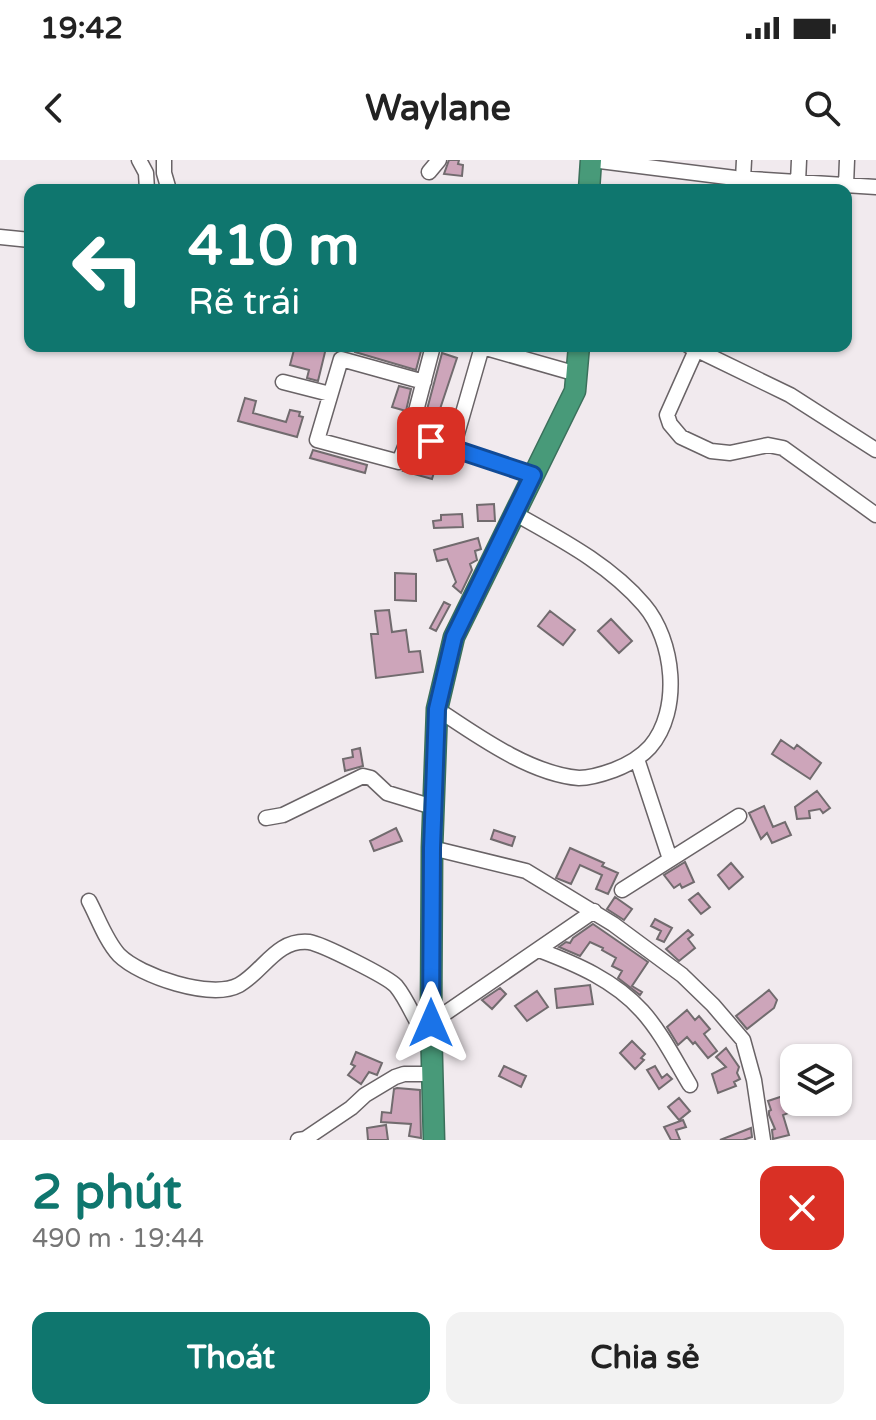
<!DOCTYPE html>
<html lang="vi">
<meta charset="utf-8">
<style>
body{margin:0;font-family:"Varela Round",sans-serif;background:#f2f2f2;color:#222;height:100vh;display:flex;flex-direction:column;font-size:30px;white-space:nowrap}
*{box-sizing:border-box;margin:0}
p{font-size:26px;color:#767676}
.icon{flex:none;width:44px;height:44px;fill:none;stroke:currentColor;stroke-width:2;stroke-linecap:round;stroke-linejoin:round}
.map{position:relative;height:980px;overflow:hidden}
.details{display:flex;flex-direction:column;background:#fff;flex:1}
.details>*{flex:none}
.hud{position:absolute;left:24px;top:24px;width:828px;height:168px;border-radius:16px;box-shadow:0 2px 6px #0004;background:#0f766e;color:#fff;overflow:hidden}
.fabs{position:absolute;left:780px;top:884px;display:grid;gap:16px}
.fabs a{display:grid;place-items:center;width:72px;height:72px;border-radius:16px;background:#fff;box-shadow:0 2px 6px #0004;font-size:40px}
.pin{position:absolute;display:grid;place-items:center;width:68px;height:68px;color:#fff;margin:-34px;border-radius:16px;box-shadow:0 4px 12px #0006}
.me{position:absolute;width:88px;margin:-44px;rotate:0deg;stroke-linejoin:round;filter:drop-shadow(0 0 6px #0008)}
.turn{display:flex;align-items:center;gap:28px;height:168px;padding:0 32px;font-size:36px}
.turn .icon{width:104px;height:104px;stroke-width:2.5}
.turn b{display:block;font-size:56px;line-height:68px}
.round{display:grid;place-items:center;flex:none;width:84px;height:84px;border-radius:16px;background:#f2f2f2}
.overview{display:flex;align-items:center;justify-content:space-between;height:136px;padding:0 32px}
h1{font-size:48px;font-weight:700;line-height:60px;color:#0f766e}
.cta{display:flex;gap:16px;margin-top:auto;padding:16px 32px}
.cta a{flex:1;height:92px;border-radius:16px;background:#0f766e;color:#fff;font-size:32px;font-weight:700;line-height:92px;text-align:center}
.cta a+a{background:#f2f2f2;color:#222}
.status{display:flex;justify-content:space-between;align-items:center;height:56px;padding:0 40px;background:#fff;direction:ltr}
.status svg{height:22px;fill:currentColor}
header{display:flex;justify-content:space-between;align-items:center;height:104px;padding:0 32px;background:#fff;font-size:36px;font-weight:700}
.map>svg:first-child{display:block}
.building{fill:#cda5ba;stroke:#716b6e;stroke-width:2}
.lines{fill:none;stroke-linecap:round;stroke-linejoin:round}
.minor-casing{stroke:#696366;stroke-width:17}
.highway-casing{stroke:#3b705b;stroke-width:23}
.minor{stroke:#fff;stroke-width:14}
.highway{stroke:#489a79;stroke-width:20}
.route-casing{stroke:#114b97;stroke-width:20}
.route{stroke:#1a73e8;stroke-width:14}
</style>
<div class="status"><b>19:42</b><svg viewBox="0 0 49 12"><path d="M0 12V9h3v3zM5 12V6h3v6zM10 12V3h3v9zM15 12V0h3v12zM26 1h20v11H26zM47 4h2v5h-2z"/></svg></div>
<header><svg class="icon" aria-label="back" viewBox="0 0 24 24"><path d="M15 5l-7 7 7 7"/></svg>Waylane<svg class="icon" aria-label="search" viewBox="0 0 24 24"><circle cx="10" cy="10" r="6"/><path d="M15 15l6 6"/></svg></header>
<div class="map">
<svg width="876" height="980" viewBox="0 0 876 980">
<rect width="100%" height="100%" fill="#f1eaee"/>
<path class="building" d="M 449,0 L 459,0 L 458,4 L 463,5 L 462,16 L 444,14 Z
M 295,186 L 326,188 L 318,221 L 307,218 L 309,210 L 290,205 Z
M 356,186 L 421,186 L 422,187 L 416,210 L 355,192 Z
M 442,193 L 457,198 L 436,261 L 425,257 Z
M 399,226 L 411,229 L 406,251 L 392,247 Z
M 245,238 L 256,241 L 253,253 L 286,262 L 290,250 L 300,252 L 299,256 L 303,257 L 297,277 L 238,261 Z
M 313,290 L 367,305 L 365,313 L 310,298 Z
M 411,300 L 436,306 L 432,319 L 403,311 Z
M 494,344 L 495,361 L 478,361 L 477,345 Z
M 462,354 L 463,367 L 434,368 L 433,361 L 441,360 L 441,355 Z
M 478,378 L 481,389 L 475,391 L 477,400 L 470,404 L 472,410 L 461,433 L 453,426 L 456,422 L 447,399 L 437,401 L 434,390 Z
M 395,413 L 416,414 L 416,441 L 395,440 Z
M 444,442 L 450,445 L 436,471 L 430,468 Z
M 389,450 L 392,472 L 406,470 L 409,492 L 420,491 L 423,512 L 376,518 L 371,474 L 378,474 L 375,451 Z
M 550,451 L 575,470 L 563,485 L 538,466 Z
M 611,459 L 632,481 L 619,493 L 598,471 Z
M 781,580 L 794,589 L 797,585 L 821,603 L 810,619 L 772,594 Z
M 360,588 L 363,606 L 345,611 L 343,599 L 353,597 L 352,590 Z
M 817,631 L 830,648 L 823,653 L 820,649 L 809,651 L 810,658 L 797,659 L 795,647 Z
M 764,646 L 773,667 L 785,662 L 791,675 L 772,683 L 767,673 L 761,679 L 749,653 Z
M 396,668 L 402,681 L 374,691 L 370,681 Z
M 494,670 L 515,677 L 512,686 L 491,679 Z
M 570,688 L 604,703 L 602,706 L 618,713 L 608,734 L 596,729 L 602,715 L 580,705 L 571,724 L 556,718 Z
M 685,702 L 694,722 L 682,728 L 680,724 L 674,728 L 664,715 Z
M 731,703 L 743,717 L 729,729 L 718,715 Z
M 698,733 L 710,747 L 701,754 L 689,740 Z
M 615,737 L 632,749 L 624,760 L 607,749 Z
M 655,759 L 672,768 L 664,782 L 657,779 L 661,771 L 651,766 Z
M 593,764 L 648,802 L 632,826 L 642,832 L 640,835 L 618,818 L 622,811 L 612,806 L 616,798 L 602,790 L 603,788 L 590,782 L 580,796 L 559,787 L 566,782 L 570,783 L 573,778 Z
M 688,770 L 693,775 L 688,779 L 695,788 L 679,801 L 666,789 Z
M 590,825 L 593,844 L 557,848 L 555,829 Z
M 500,828 L 506,834 L 492,849 L 482,840 Z
M 769,830 L 777,840 L 774,848 L 747,869 L 736,856 Z
M 537,831 L 548,847 L 527,861 L 515,846 Z
M 687,850 L 695,860 L 699,856 L 710,869 L 704,874 L 717,891 L 708,898 L 695,882 L 693,884 L 687,877 L 678,885 L 667,867 Z
M 632,881 L 645,894 L 641,898 L 644,900 L 635,909 L 620,893 Z
M 726,888 L 739,907 L 737,913 L 740,919 L 734,922 L 736,926 L 718,933 L 712,914 L 726,907 L 716,897 Z
M 356,892 L 382,903 L 377,915 L 369,912 L 361,924 L 348,915 L 355,906 L 351,904 Z
M 504,906 L 526,916 L 521,927 L 499,916 Z
M 655,906 L 662,918 L 667,914 L 672,919 L 659,929 L 647,910 Z
M 397,928 L 420,930 L 421,978 L 409,976 L 411,964 L 381,962 L 382,952 L 391,953 L 394,929 Z
M 786,935 L 791,952 L 783,955 L 789,975 L 773,979 L 772,970 L 775,969 L 769,955 L 769,951 L 771,950 L 768,941 Z
M 679,938 L 690,951 L 679,960 L 668,947 Z
M 683,960 L 686,967 L 676,970 L 680,980 L 671,980 L 664,967 Z
M 386,965 L 388,980 L 368,980 L 367,968 Z
M 751,968 L 752,977 L 743,980 L 720,980 Z"/>
<g class="lines">
<g class="minor-casing">
<path id="minor" d="M 139,0 L 146,13 L 147,30
M 164,0 L 164,13 L 169,30
M 592,0 L 735,18 L 876,27
M 429,12 L 439,0
M 743,19 L 744,0
M 798,22 L 799,0
M 846,25 L 847,0
M 0,77 L 30,80
M 479,186 L 577,214
M 689,186 L 790,235 L 876,290
M 696,190 L 667,255 L 670,264 L 681,277 L 711,291 L 730,293 L 768,285 L 783,288 L 876,355
M 283,222 L 330,234
M 424,222 L 341,199 L 317,280 L 399,302 L 410,274 L 433,186
M 410,274 L 533,315
M 453,288 L 482,187
M 437,549 C 476,575 530,614 579,618 C 591,618 603,614 614,610 C 627,605 640,598 650,587 C 682,550 674,480 644,445 C 609,404 560,379 514,353
M 637,599 L 670,699
M 266,658 L 283,655 L 363,616 L 371,618 L 387,633 L 433,647
M 432,688 L 526,711 L 613,764 L 682,815 L 713,845 L 743,880 L 754,920 L 763,980
M 622,730 L 739,656
M 89,741 C 98,758 106,781 119,795 C 140,816 211,840 239,825 C 264,811 276,779 309,782 C 322,784 388,817 396,826 C 410,843 416,866 431,883
M 539,790 C 576,804 614,820 642,851 C 661,872 675,900 690,925
M 431,863 L 594,751
M 298,980 L 305,979 L 351,948 L 365,935 L 395,917 L 404,914 L 432,914"/>
</g>
<g class="highway-casing">
<path id="highway" d="M 589,30 L 591,0
M 434,980 L 431,863 L 432,688 L 437,549 L 454,477 L 575,231 L 579,186"/>
</g>
<use href="#minor" class="minor"/>
<use href="#highway" class="highway"/>
</g>
<g class="lines">
<g class="route-casing">
<path id="route" d="M 431,863 L 432,688 L 437,549 L 454,477 L 533,315 L 431,281"/>
</g>
<use href="#route" class="route"/>
</g>
</svg>
<div class="fabs">
<a><svg class="icon" aria-label="layers" viewBox="0 0 24 24"><path d="M12 4l9 5-9 5-9-5zM3 14l9 5 9-5"/></svg></a>
</div>
<div class="pin" style="left:431px;top:281px;background:#d93025"><svg class="icon" aria-label="arrive" viewBox="0 0 24 24"><path d="M6 21V4h12l-3 4 3 4H6"/></svg></div>
<svg class="me" style="left:431px;top:863px" viewBox="-20 -20 40 40"><path d="M0-17L14 15 0 8-14 15z" fill="#1a73e8" stroke="#fff" stroke-width="4"/></svg>
<div class="hud">
<div class="turn"><svg class="icon" aria-label="left" viewBox="0 0 24 24"><path d="M17 20v-9H6M10 6l-5 5 5 5"/></svg><div><b>410 m</b>Rẽ trái</div></div>
</div>
</div>
<section class="details">
<div class="overview"><div><h1>2 phút</h1><p>490 m · 19:44</p></div><a class="round" style="background:#d93025;color:#fff"><svg class="icon" aria-label="close" viewBox="0 0 24 24"><path d="M6 6l12 12M18 6L6 18"/></svg></a></div>
<div class="cta"><a>Thoát</a><a>Chia sẻ</a></div>
</section>
